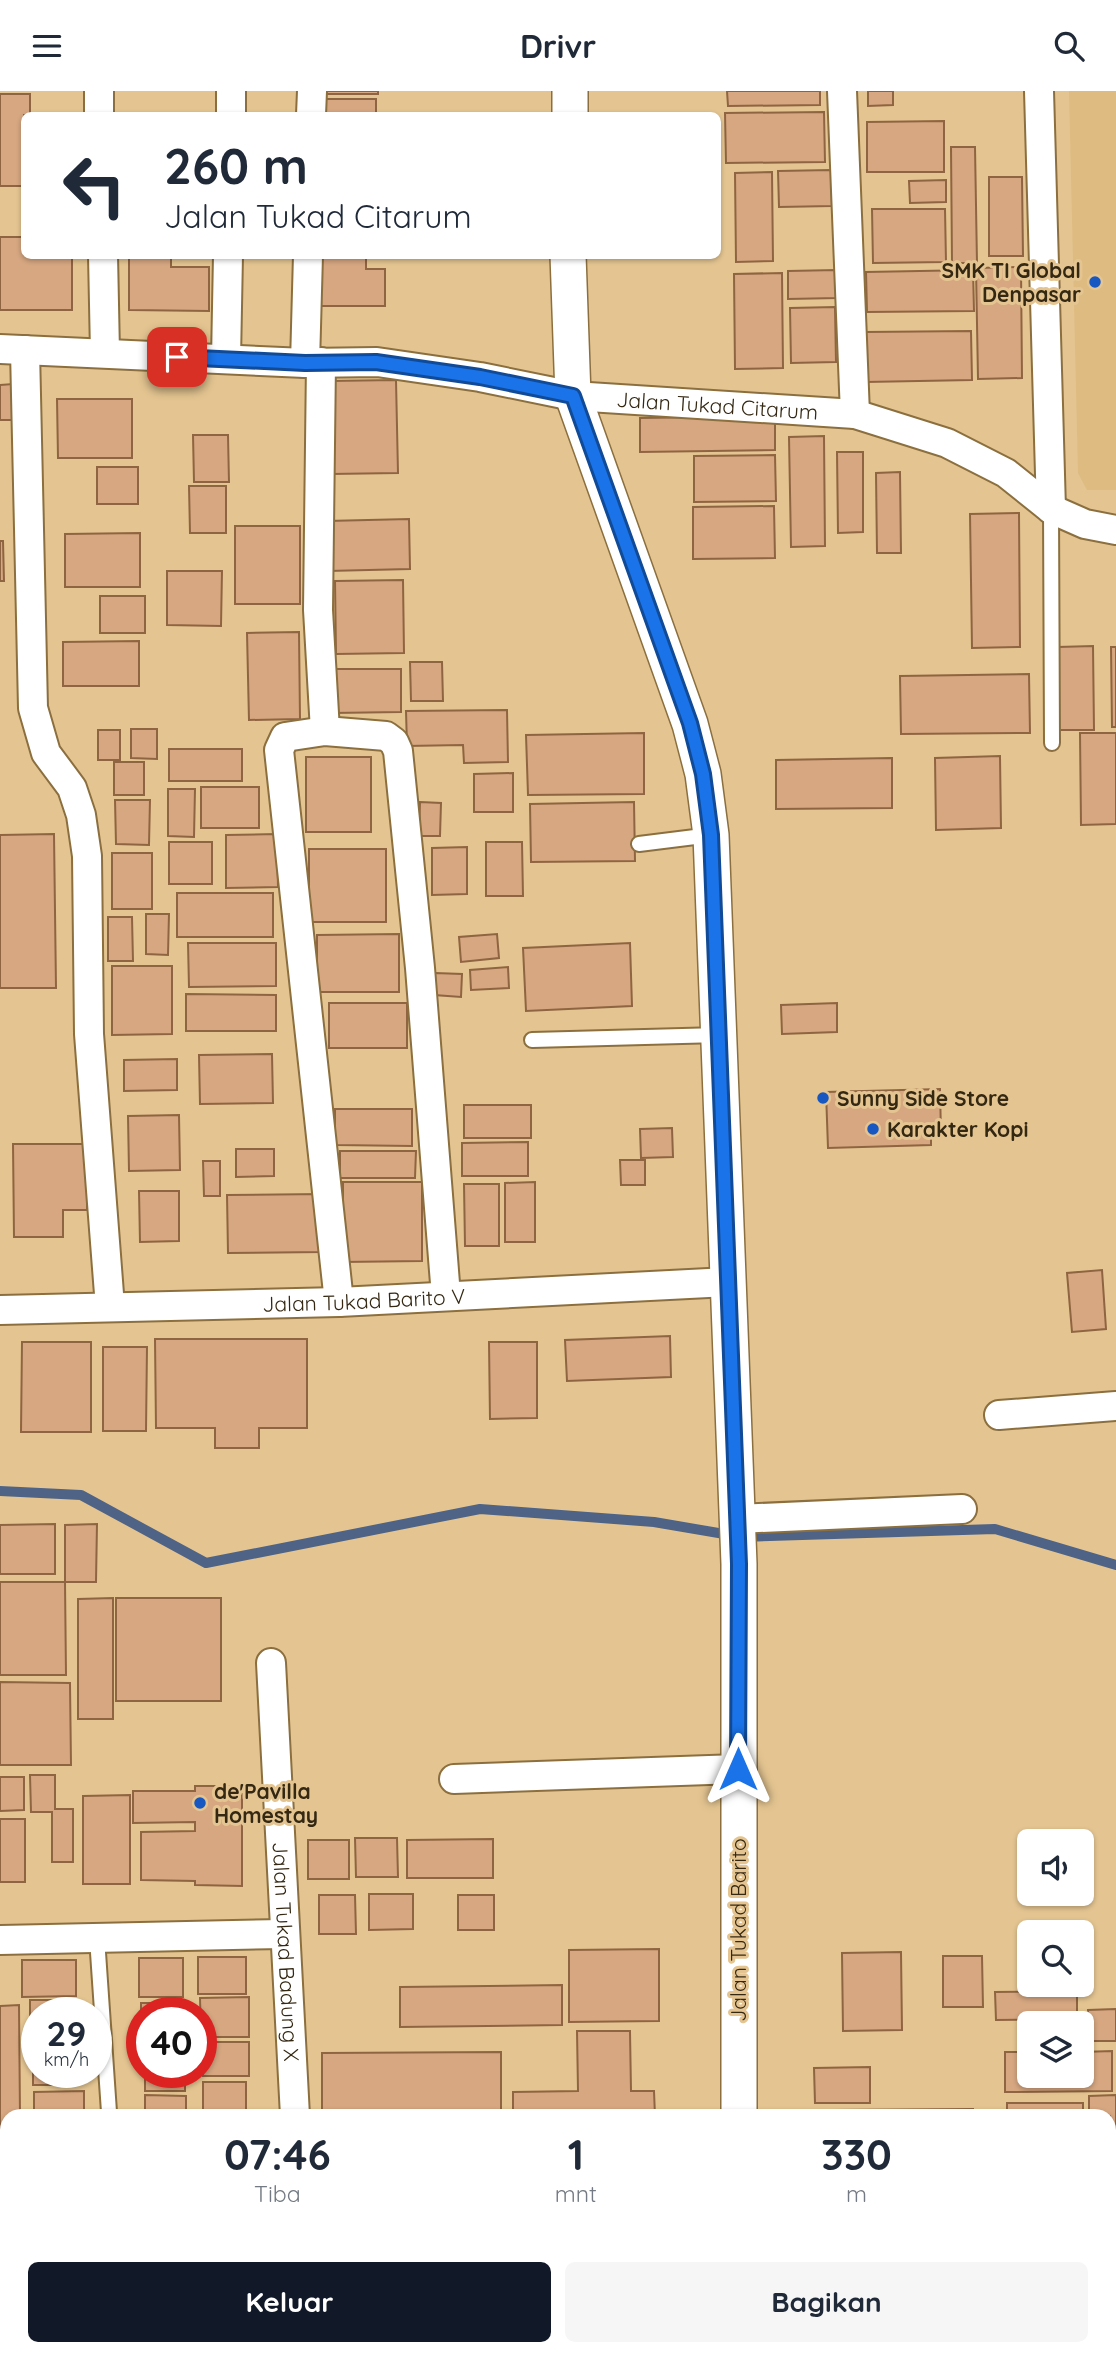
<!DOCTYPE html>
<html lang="id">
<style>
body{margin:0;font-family:Quicksand,sans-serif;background:#f6f6f7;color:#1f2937;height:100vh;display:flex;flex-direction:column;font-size:26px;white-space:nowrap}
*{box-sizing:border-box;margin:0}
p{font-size:23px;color:#747a83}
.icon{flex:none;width:38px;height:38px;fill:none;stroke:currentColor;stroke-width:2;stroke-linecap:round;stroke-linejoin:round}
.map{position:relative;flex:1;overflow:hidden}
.side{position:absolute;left:0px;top:2018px;width:1116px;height:247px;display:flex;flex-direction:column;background:#fff;border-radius:21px 21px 0 0;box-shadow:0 2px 5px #0004}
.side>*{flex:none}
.top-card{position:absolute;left:21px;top:21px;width:700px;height:147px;border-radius:10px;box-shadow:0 2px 5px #0004;background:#fff;color:#1f2937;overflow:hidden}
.fabs{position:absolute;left:1017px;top:1738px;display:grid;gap:14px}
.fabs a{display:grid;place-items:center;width:77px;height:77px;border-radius:10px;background:#fff;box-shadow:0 2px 5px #0004;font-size:35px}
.speed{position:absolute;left:21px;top:1906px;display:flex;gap:14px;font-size:35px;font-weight:700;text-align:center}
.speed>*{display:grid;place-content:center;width:91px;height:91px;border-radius:50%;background:#fff;box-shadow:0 2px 5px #0004;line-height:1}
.speed small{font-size:18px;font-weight:400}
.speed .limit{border:10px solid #d22;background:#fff;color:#111}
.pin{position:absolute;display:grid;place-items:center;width:60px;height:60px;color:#fff;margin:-30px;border-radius:14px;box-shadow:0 4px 10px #0006}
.me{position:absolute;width:77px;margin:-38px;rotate:0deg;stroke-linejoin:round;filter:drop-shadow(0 0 5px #0008)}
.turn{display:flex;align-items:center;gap:24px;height:147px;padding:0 28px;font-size:32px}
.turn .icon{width:91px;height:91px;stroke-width:2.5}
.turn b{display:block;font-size:49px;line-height:60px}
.eta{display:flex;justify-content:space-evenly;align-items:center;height:119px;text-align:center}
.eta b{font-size:42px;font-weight:700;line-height:49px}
.primary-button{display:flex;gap:14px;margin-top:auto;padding:14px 28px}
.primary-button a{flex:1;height:80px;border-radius:10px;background:#111827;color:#fff;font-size:28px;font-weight:700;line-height:80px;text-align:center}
.primary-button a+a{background:#f6f6f7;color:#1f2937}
header{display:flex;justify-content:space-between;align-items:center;height:91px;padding:0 28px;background:#fff;font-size:32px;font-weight:700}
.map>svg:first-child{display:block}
.built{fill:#debb80}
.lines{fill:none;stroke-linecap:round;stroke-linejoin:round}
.stream{stroke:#4e6386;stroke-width:10}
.building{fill:#d6a781;stroke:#8f6440;stroke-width:2}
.service-casing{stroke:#8b6f3e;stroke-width:18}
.minor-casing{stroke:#8b6f3e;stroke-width:32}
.tertiary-casing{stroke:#8b6f3e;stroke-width:38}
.service{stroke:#fff;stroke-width:14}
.minor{stroke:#fff;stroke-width:28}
.tertiary{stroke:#fff;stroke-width:35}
.route-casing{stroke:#114b97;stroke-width:18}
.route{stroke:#1a73e8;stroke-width:12}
.poi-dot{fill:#1657c2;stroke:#e4c591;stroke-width:2.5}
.labels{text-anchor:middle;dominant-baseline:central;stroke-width:6;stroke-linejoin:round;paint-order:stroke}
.poi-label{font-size:21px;font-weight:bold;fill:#342813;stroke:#e4c591;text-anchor:start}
.street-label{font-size:21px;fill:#342813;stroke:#e4c591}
</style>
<header><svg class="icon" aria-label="menu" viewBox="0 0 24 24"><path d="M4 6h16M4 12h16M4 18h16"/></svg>Drivr<svg class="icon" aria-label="search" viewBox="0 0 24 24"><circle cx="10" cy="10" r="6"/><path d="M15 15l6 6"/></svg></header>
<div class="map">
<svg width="1116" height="2264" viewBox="0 0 1116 2264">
<rect width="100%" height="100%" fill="#e4c591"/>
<path class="built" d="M 1069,0 L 1116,0 L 1116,399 L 1087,399 L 1078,382 Z"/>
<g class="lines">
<path class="stream" d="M 0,1400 L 81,1404 L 206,1472 L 480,1418 L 654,1431 L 742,1446 L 995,1438 L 1116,1474"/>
</g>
<path class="building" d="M 321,0 L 378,0 L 378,3 L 321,3 Z
M 727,0 L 820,0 L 820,14 L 728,15 Z
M 868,0 L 893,0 L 893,14 L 868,15 Z
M 0,3 L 30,3 L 30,24 L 24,24 L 24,95 L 0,95 Z
M 320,8 L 376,8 L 376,24 L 320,24 Z
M 824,21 L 825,71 L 726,72 L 725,22 Z
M 944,30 L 944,81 L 867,81 L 867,31 Z
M 951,56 L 975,56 L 977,172 L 952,172 Z
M 831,79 L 832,115 L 779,116 L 778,80 Z
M 772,81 L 773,170 L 736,171 L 735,82 Z
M 989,86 L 1022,86 L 1023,165 L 989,165 Z
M 946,89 L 946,111 L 910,112 L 909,90 Z
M 872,118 L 945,118 L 946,171 L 873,172 Z
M 0,146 L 24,146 L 24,164 L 72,164 L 72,219 L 0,219 Z
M 129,164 L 171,164 L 171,176 L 209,176 L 209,220 L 129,219 Z
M 318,164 L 366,164 L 366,178 L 385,178 L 385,215 L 318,215 Z
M 1021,176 L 1022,287 L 978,288 L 976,177 Z
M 837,179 L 838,207 L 788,208 L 788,180 Z
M 973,179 L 974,220 L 867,221 L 866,181 Z
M 782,182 L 783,277 L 735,278 L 734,183 Z
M 835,216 L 836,271 L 791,272 L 790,217 Z
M 971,240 L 972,289 L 866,291 L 865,241 Z
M 396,289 L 398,382 L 331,383 L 329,290 Z
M 13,293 L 13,329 L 0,329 L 0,294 Z
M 57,308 L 132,308 L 132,367 L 58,367 Z
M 775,325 L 775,359 L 640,361 L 640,327 Z
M 193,344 L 228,344 L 229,391 L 194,391 Z
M 824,345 L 825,455 L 791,456 L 789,346 Z
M 837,361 L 863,361 L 863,441 L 838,442 Z
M 775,364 L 776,410 L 694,411 L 694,365 Z
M 97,376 L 138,376 L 138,413 L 97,413 Z
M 900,381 L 901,462 L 877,462 L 876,382 Z
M 189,395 L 226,395 L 226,442 L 190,442 Z
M 774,415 L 775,467 L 693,468 L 693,416 Z
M 1019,422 L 1020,556 L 972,557 L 970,423 Z
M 409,428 L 410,478 L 328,480 L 327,430 Z
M 235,435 L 300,435 L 300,513 L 235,513 Z
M 140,442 L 140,496 L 65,496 L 65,443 Z
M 0,450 L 3,450 L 4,490 L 0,490 Z
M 167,480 L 222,480 L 221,535 L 167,534 Z
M 403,489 L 404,562 L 336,563 L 335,490 Z
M 100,505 L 145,505 L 145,542 L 100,542 Z
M 299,541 L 300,628 L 249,629 L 247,542 Z
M 139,550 L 139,595 L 63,595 L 63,551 Z
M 1093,555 L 1094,639 L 1059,639 L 1058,556 Z
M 1111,556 L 1116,556 L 1116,636 L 1112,636 Z
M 410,571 L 442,571 L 443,610 L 411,610 Z
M 333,578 L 401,578 L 401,621 L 333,622 Z
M 1029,583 L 1030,642 L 901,643 L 900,585 Z
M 507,619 L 508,671 L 464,672 L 463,654 L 407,655 L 406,620 Z
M 131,638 L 157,638 L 157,668 L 131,667 Z
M 98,639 L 120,639 L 120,669 L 98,669 Z
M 644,642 L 644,703 L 528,704 L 526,644 Z
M 1080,642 L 1116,642 L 1116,733 L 1081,734 Z
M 169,658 L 242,658 L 242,690 L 169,690 Z
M 1000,665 L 1001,737 L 936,739 L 935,667 Z
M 306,666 L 371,666 L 371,741 L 306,741 Z
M 892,667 L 892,717 L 776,718 L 776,669 Z
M 114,671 L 144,671 L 144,704 L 114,704 Z
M 513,682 L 513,721 L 474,721 L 474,683 Z
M 201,696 L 259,696 L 259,737 L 201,737 Z
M 168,698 L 195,698 L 194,746 L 168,745 Z
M 115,709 L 150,709 L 149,754 L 116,753 Z
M 420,711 L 441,712 L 440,745 L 419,745 Z
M 634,711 L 635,770 L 531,771 L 530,713 Z
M 54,743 L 56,897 L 0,897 L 0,744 Z
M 277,743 L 278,796 L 226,797 L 226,744 Z
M 169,751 L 212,751 L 212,793 L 169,793 Z
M 486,751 L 522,751 L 523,805 L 486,805 Z
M 467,756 L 467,803 L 432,804 L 432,757 Z
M 309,758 L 386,758 L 386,831 L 309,831 Z
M 112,762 L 152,762 L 152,818 L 112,818 Z
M 177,802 L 273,802 L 273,846 L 177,846 Z
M 146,823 L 169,823 L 168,864 L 146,863 Z
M 108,826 L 132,826 L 133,870 L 108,870 Z
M 399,843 L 399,901 L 317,901 L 317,844 Z
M 497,843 L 499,867 L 461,871 L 459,846 Z
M 188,852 L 276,852 L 276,895 L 189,896 Z
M 630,852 L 632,915 L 526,920 L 523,857 Z
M 112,875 L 172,875 L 172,943 L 112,944 Z
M 508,876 L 509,897 L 471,899 L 470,879 Z
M 435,882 L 462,883 L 461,906 L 434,904 Z
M 186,903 L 276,904 L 276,940 L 186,940 Z
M 329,912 L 407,912 L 407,957 L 329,957 Z
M 837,912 L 837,941 L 782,943 L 781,914 Z
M 272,963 L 273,1012 L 200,1013 L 199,964 Z
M 177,968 L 177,999 L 124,1000 L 124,969 Z
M 940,998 L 941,1043 L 931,1043 L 931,1054 L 828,1057 L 826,1001 Z
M 464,1014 L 531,1014 L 531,1047 L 464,1047 Z
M 335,1018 L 412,1018 L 412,1055 L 335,1054 Z
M 179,1024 L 180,1079 L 129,1080 L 128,1025 Z
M 672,1037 L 673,1066 L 641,1067 L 640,1038 Z
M 528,1051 L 528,1085 L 462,1085 L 462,1052 Z
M 13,1053 L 87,1053 L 87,1119 L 63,1119 L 63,1146 L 14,1146 Z
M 236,1058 L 274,1058 L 274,1085 L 236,1086 Z
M 340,1060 L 416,1060 L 415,1087 L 340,1087 Z
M 620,1069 L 645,1069 L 645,1094 L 621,1094 Z
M 203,1070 L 220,1070 L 220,1105 L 204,1105 Z
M 343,1091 L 422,1091 L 422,1170 L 343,1171 Z
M 535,1091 L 535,1151 L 505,1151 L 505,1092 Z
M 464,1093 L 499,1093 L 499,1155 L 465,1155 Z
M 139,1100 L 179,1100 L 179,1150 L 140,1151 Z
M 323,1103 L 323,1161 L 228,1162 L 227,1104 Z
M 1102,1179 L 1106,1238 L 1072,1241 L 1067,1182 Z
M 670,1245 L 671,1286 L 567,1290 L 565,1249 Z
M 155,1248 L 307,1248 L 307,1337 L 259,1337 L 259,1357 L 215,1357 L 215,1337 L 156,1337 Z
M 22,1251 L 91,1251 L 91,1341 L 21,1341 Z
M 489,1251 L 537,1251 L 537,1327 L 490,1328 Z
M 103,1256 L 147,1256 L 146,1340 L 103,1340 Z
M 55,1433 L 55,1483 L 0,1483 L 0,1434 Z
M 97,1433 L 96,1491 L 65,1491 L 65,1434 Z
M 0,1491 L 65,1491 L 66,1584 L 0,1584 Z
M 113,1507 L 113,1628 L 78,1628 L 78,1508 Z
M 116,1507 L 221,1507 L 221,1610 L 116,1610 Z
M 0,1591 L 70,1592 L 71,1674 L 0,1674 Z
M 30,1684 L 55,1684 L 55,1718 L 73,1718 L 73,1771 L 52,1771 L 52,1721 L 31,1721 Z
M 0,1686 L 24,1686 L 24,1719 L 0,1720 Z
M 195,1695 L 242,1695 L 242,1795 L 195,1794 L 195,1790 L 141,1789 L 141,1741 L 195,1740 L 195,1731 L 133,1732 L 133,1700 L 195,1700 Z
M 130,1704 L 130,1793 L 83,1793 L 83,1705 Z
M 0,1728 L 25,1728 L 25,1791 L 0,1791 Z
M 355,1747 L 397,1747 L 398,1786 L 356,1786 Z
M 493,1748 L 493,1787 L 407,1787 L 407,1749 Z
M 308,1749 L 349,1749 L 349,1788 L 308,1788 Z
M 369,1803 L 413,1803 L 413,1838 L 369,1839 Z
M 319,1804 L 355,1804 L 356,1843 L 319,1843 Z
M 458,1804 L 494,1804 L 494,1839 L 458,1839 Z
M 659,1858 L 659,1930 L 569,1931 L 569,1859 Z
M 901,1861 L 902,1939 L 843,1940 L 842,1862 Z
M 943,1865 L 982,1865 L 983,1916 L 943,1916 Z
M 198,1866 L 246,1866 L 246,1903 L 198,1903 Z
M 139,1867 L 183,1867 L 183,1906 L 139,1906 Z
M 22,1869 L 76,1869 L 76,1905 L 22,1906 Z
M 562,1894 L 562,1934 L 400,1936 L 400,1896 Z
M 1077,1900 L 1077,1928 L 996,1929 L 995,1901 Z
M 249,1906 L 249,1946 L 201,1946 L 200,1907 Z
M 30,1909 L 75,1909 L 75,1922 L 37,1922 L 37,1952 L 30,1952 Z
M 141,1912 L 183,1912 L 183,1922 L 142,1922 L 141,1953 Z
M 19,1914 L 20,2025 L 7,2025 L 7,2051 L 0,2051 L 0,1915 Z
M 1116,1918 L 1116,1950 L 1089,1950 L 1088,1919 Z
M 577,1940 L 630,1940 L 631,2000 L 654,2000 L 655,2025 L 513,2025 L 513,2001 L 578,2000 Z
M 203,1951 L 249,1951 L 249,1985 L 203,1985 Z
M 33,1956 L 37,1956 L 37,1981 L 77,1981 L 77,1994 L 33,1994 Z
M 1112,1960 L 1112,2000 L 1005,2001 L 1005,1961 L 1029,1961 L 1029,1984 L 1082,1984 L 1082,1961 Z
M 501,1961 L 501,2025 L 322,2025 L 322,1962 Z
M 870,1976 L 870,2012 L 815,2012 L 814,1977 Z
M 145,1981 L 185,1981 L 185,2000 L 145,2000 Z
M 203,1991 L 246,1991 L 246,2025 L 203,2025 Z
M 84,2000 L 84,2025 L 34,2025 L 34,2001 Z
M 145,2004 L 186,2005 L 186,2025 L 145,2025 Z
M 1116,2004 L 1116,2043 L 1110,2043 L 1110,2025 L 1089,2025 L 1089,2005 Z
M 1007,2012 L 1083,2012 L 1083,2025 L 1007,2025 Z
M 973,2018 L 973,2025 L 834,2025 L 834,2019 Z
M 1110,2070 L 1116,2070 L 1116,2101 L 1110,2101 Z"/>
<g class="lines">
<g class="service-casing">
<path id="service" d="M 1051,418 L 1052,652
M 639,753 L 711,744
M 532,949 L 720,944
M 97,1847 L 109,2021"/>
</g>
<g class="minor-casing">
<g id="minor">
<path d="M 99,0 L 99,24"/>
<path d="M 842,0 L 855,323"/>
<path d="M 1039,0 L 1051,418"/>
<path d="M 231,24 L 231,0"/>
<path d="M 311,24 L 312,0"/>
<path d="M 103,164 L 105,262"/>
<path id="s1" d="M 0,258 L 305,272 L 377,271 L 480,286 L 573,305 L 855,323 L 947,352 L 1006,382 L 1051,418 L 1085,433 L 1116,439"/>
<path d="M 25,259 L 33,617 L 46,662 L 72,697 L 81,724 L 87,765 L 89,943 L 110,1216"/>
<path d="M 226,268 L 228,164"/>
<path d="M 321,271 L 318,519 L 325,640"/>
<path d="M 305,272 L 308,164"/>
<path d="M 339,1211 L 279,659 L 285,646 L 325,640 L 386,645 L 394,651 L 398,660 L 420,877 L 446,1205"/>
<path id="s2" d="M 0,1219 L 339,1211 L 728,1191"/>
<path d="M 999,1324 L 1116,1315"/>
<path d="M 737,1428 L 962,1418"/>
<path id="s3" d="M 271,1572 L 295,2025"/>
<path d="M 454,1688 L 738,1678"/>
<path d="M 0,1849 L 283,1843"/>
<path d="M 1110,2242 L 1116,2241"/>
<path d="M 309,2258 L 310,2264"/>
<path d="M 743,2259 L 780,2258"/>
<path d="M 130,2264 L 289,2258"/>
</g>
</g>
<g class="tertiary-casing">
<path id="tertiary" d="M 570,24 L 570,0
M 568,164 L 573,305 L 690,633 L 703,683 L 711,744 L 739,1473 L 739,2025
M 743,2258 L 743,2264"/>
</g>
<use href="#service" class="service"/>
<use href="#minor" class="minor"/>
<use href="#tertiary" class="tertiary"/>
</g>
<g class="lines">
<g class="route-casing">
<path id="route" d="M 177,266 L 305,272 L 376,271 L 480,286 L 573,305 L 690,632 L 703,683 L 711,744 L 739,1473 L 738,1678"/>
</g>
<use href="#route" class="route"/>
</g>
<g class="poi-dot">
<circle cx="1095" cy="191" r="7"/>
<circle cx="823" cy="1007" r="7"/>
<circle cx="873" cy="1038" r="7"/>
<circle cx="200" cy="1712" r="7"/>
</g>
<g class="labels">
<g class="poi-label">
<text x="1081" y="179" text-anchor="end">SMK TI Global<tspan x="1081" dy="24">Denpasar</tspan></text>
<text x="837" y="1007">Sunny Side Store</text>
<text x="887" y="1038">Karakter Kopi</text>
<text x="214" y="1700">de'Pavilla<tspan x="214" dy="24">Homestay</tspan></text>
</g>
<g class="street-label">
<text stroke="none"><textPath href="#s1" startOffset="721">Jalan Tukad Citarum</textPath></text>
<text stroke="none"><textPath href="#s2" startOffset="364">Jalan Tukad Barito V</textPath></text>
<text transform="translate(738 1839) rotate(-90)">Jalan Tukad Barito</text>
<text stroke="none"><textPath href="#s3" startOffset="289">Jalan Tukad Badung X</textPath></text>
</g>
</g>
</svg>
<div class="fabs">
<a><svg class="icon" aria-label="sound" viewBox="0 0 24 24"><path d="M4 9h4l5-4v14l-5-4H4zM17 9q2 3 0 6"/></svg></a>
<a><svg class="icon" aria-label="search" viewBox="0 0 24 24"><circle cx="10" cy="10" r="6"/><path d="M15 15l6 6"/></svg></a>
<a><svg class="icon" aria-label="layers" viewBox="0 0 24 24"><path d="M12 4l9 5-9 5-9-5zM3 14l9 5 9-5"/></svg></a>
</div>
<div class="speed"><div>29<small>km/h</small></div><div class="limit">40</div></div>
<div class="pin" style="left:177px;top:266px;background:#d93025"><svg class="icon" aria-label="arrive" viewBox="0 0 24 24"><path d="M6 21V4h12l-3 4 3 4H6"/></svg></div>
<svg class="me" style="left:738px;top:1678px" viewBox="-20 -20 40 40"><path d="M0-17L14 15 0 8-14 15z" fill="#1a73e8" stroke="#fff" stroke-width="4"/></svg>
<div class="top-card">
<div class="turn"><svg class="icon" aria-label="left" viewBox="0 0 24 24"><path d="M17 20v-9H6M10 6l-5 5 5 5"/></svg><div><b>260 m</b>Jalan Tukad Citarum</div></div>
</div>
<section class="side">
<div class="eta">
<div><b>07:46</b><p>Tiba</p></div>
<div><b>1</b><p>mnt</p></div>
<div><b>330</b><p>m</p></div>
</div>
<div class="primary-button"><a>Keluar</a><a>Bagikan</a></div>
</section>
</div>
